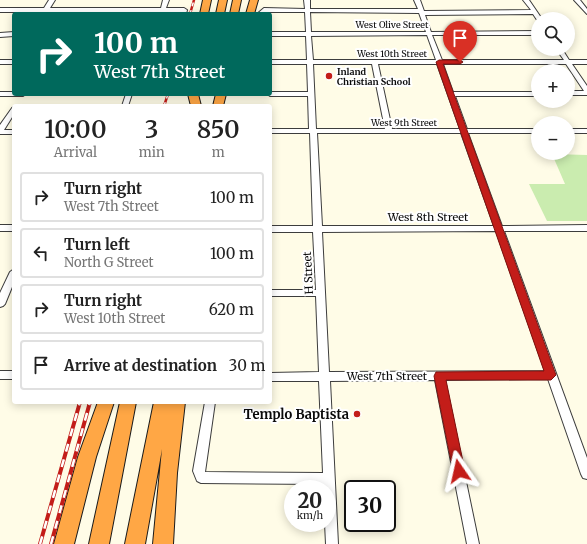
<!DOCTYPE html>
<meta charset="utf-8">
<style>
body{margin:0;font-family:Merriweather,serif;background:#f2f2f2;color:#222;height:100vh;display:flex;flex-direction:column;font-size:15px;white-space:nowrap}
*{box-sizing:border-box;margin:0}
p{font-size:13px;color:#767676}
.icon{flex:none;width:22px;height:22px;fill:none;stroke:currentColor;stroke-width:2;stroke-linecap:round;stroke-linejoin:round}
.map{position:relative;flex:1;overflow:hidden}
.sheet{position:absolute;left:12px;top:104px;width:260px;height:300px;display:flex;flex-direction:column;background:#fff;border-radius:4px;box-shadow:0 2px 10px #0003}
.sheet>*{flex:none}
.top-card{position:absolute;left:12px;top:12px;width:260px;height:84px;border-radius:4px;box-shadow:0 2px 10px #0003;background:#00695c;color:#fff;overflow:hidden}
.controls{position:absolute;left:531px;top:12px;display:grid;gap:8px}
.controls a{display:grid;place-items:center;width:44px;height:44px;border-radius:50%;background:#fff;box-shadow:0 2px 10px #0003;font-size:20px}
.speed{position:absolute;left:284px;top:480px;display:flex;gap:8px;font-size:20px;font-weight:700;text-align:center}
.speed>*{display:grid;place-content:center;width:52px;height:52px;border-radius:50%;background:#fff;box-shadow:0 2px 10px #0003;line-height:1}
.speed small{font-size:10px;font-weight:400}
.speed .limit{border:2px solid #111;border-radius:6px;background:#fff;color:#111}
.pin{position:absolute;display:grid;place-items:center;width:34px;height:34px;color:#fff;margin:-41px -17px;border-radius:50% 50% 50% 0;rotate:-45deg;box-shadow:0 0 4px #0007}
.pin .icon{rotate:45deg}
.me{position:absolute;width:44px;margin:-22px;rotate:349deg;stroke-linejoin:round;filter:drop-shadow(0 0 3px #0008)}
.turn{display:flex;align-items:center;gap:14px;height:84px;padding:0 16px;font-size:18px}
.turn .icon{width:52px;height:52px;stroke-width:2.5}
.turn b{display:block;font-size:28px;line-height:34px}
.eta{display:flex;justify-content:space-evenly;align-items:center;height:68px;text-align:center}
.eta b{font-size:24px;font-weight:600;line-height:28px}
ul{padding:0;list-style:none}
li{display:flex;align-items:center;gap:12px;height:50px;margin:0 8px 6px;padding:0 8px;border:2px solid #e0e0e0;border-radius:4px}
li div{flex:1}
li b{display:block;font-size:15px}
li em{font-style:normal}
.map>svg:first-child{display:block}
.green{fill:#caecaf}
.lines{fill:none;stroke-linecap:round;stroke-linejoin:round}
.minor-casing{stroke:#3d3d3d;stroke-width:2}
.highway-casing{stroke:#1b1b1b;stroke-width:2}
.minor{fill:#fff;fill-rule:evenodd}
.highway{fill:#ffa745;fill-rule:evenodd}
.rail-far1-casing{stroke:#c31d19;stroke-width:2.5}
.rail-casing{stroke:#c31d19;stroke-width:4}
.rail-far1{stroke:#fff;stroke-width:1.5;stroke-dasharray:4;stroke-linecap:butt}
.rail{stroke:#fff;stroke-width:2.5;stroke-dasharray:8;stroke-linecap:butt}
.route{fill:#c31d19;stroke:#7f1310}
.poi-dot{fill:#c31d19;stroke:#fff;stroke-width:1.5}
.labels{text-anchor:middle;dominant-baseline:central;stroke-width:4;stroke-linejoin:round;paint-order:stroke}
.far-street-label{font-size:9px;fill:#0a0a0a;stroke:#fff}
.far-poi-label{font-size:9px;font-weight:bold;fill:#0a0a0a;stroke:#fff;text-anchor:start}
.street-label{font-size:11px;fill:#0a0a0a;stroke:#fff}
.near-poi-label{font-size:13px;font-weight:bold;fill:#0a0a0a;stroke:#fff;text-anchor:end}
</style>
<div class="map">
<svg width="587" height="544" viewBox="0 0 587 544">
<rect width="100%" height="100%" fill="#fffce7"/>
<path class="green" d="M 552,154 L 587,155 L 587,221 L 547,221 L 529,184 L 565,184 Z"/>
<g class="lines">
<g class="minor-casing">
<path id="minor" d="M 49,0 L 55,0 L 50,8 L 161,8 L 163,0 L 169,0 L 166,8 L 184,8 L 187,10 L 186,14 L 180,14 L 181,12 L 0,12 L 0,8 L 44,8 Z
M 304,0 L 310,0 L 310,9 L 418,9 L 414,0 L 420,0 L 424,11 L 531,10 L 523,0 L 529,0 L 542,19 L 537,20 L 533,14 L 425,15 L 431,32 L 538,31 L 538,35 L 432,35 L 442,60 L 564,60 L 556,49 L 562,49 L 569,60 L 587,60 L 587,64 L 572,64 L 587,86 L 587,95 L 568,95 L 568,91 L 584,91 L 566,64 L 443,64 L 453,92 L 538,92 L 538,96 L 455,96 L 467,129 L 538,129 L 538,133 L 468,133 L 502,226 L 587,225 L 587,231 L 504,231 L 587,458 L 587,479 L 583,478 L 581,474 L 548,379 L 445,380 L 479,544 L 467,544 L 435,380 L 330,381 L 338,544 L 326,544 L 325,523 L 327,523 L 327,489 L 323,489 L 323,484 L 201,483 L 197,481 L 193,471 L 205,402 L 215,402 L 205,472 L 323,473 L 319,381 L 270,381 L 270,373 L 319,372 L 316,296 L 270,296 L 270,290 L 316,290 L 313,232 L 270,232 L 270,226 L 313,226 L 310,133 L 270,133 L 270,129 L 309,129 L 308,96 L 270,96 L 267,94 L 270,94 L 270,92 L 308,92 L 307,64 L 270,64 L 270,60 L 307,60 L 306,36 L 270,36 L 270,32 L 306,32 L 305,12 L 265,12 L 263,14 L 257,14 L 264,8 L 305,9 ZM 310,12 L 419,13 L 426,32 L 311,32 ZM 427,35 L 436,60 L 313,60 L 311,36 ZM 313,64 L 372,64 L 385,129 L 316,129 ZM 378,64 L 437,64 L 460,129 L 392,129 ZM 317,133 L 461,133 L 494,226 L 322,226 ZM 496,231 L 545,371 L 329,372 L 322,232 Z
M 574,0 L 580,0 L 587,9 L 587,14 Z
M 14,32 L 14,36 L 0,37 L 0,33 Z
M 0,60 L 14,60 L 14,64 L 0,64 Z
M 0,92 L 14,92 L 14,94 L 26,94 L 23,96 L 0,96 Z
M 126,94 L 132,94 L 128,106 L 122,106 Z
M 14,107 L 14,114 L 4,130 L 14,130 L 14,134 L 0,134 L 0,125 L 12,108 Z
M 568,129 L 587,129 L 587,133 L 568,133 Z
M 0,225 L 14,225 L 14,231 L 0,231 Z
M 14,269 L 14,282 L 5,304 L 3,306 L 0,307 L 0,293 L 10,272 Z
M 0,371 L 14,371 L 14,379 L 0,379 Z"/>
</g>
<g class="highway-casing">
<path id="highway" d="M 203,0 L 211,0 L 208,14 L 200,14 Z
M 219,0 L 227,0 L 224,14 L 216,14 Z
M 233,0 L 241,0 L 238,14 L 230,14 Z
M 250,0 L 258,0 L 254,14 L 246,14 Z
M 188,94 L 198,94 L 201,106 L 191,106 Z
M 216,94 L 226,94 L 223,106 L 213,106 Z
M 98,402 L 114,402 L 96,457 L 74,544 L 54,544 L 78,457 Z
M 120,402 L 136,402 L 109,544 L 89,544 Z
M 154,402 L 185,402 L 177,473 L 173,544 L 153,544 L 162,449 L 145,544 L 125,544 Z"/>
</g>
<use href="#minor" class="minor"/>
<use href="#highway" class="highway"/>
<g class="rail-far1-casing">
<path id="rail-far1" d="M 190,14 L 194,0
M 164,106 L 168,94"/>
</g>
<g class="rail-casing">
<path id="rail" d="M 40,544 L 80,402
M 51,544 L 90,402"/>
</g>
<use href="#rail-far1" class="rail-far1"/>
<use href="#rail" class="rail"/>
</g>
<path class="route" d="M 439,60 L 460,60 L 463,62 L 460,64 L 443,64 L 556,375 L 551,380 L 446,380 L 465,471 L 463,475 L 459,477 L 454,475 L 453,471 L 434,376 L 436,372 L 544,371 L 436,62 Z"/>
<g class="poi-dot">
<circle cx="329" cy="76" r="4"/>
<circle cx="357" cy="414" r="4"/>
</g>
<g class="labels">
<g class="far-street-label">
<text x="392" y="24">West Olive Street</text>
<text x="392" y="53">West 10th Street</text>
<text x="404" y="122">West 9th Street</text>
</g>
<g class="far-poi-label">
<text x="337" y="71">Inland<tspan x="337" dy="10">Christian School</tspan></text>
</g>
<g class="street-label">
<text x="428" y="217">West 8th Street</text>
<text transform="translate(308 273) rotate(-93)">H Street</text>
<text x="387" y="376">West 7th Street</text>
</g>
<g class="near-poi-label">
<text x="349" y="414">Templo Baptista</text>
</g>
</g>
</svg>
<div class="controls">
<a><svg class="icon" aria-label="search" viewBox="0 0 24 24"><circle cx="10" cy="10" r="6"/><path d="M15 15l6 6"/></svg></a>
<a>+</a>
<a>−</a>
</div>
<div class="speed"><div>20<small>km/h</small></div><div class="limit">30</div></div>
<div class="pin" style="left:460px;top:62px;background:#d93025"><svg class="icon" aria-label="arrive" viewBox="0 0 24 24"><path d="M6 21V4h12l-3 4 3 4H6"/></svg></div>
<svg class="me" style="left:459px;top:471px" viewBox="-20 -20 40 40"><path d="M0-17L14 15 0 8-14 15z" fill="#c31d19" stroke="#fff" stroke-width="4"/></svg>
<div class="top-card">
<div class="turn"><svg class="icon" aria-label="right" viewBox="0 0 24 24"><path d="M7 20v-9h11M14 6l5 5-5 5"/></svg><div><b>100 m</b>West 7th Street</div></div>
</div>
<section class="sheet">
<div class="eta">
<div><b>10:00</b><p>Arrival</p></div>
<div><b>3</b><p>min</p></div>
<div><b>850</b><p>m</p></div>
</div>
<ul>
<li><svg class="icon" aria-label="right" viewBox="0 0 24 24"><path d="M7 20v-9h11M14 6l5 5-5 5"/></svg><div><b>Turn right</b><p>West 7th Street</p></div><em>100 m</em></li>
<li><svg class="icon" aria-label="left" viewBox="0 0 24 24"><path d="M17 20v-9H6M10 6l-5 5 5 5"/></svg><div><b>Turn left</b><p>North G Street</p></div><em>100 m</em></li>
<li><svg class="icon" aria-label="right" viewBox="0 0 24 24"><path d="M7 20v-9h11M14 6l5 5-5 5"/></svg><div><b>Turn right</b><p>West 10th Street</p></div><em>620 m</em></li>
<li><svg class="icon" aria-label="arrive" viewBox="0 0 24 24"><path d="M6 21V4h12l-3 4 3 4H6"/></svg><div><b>Arrive at destination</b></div><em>30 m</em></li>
</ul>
</section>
</div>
